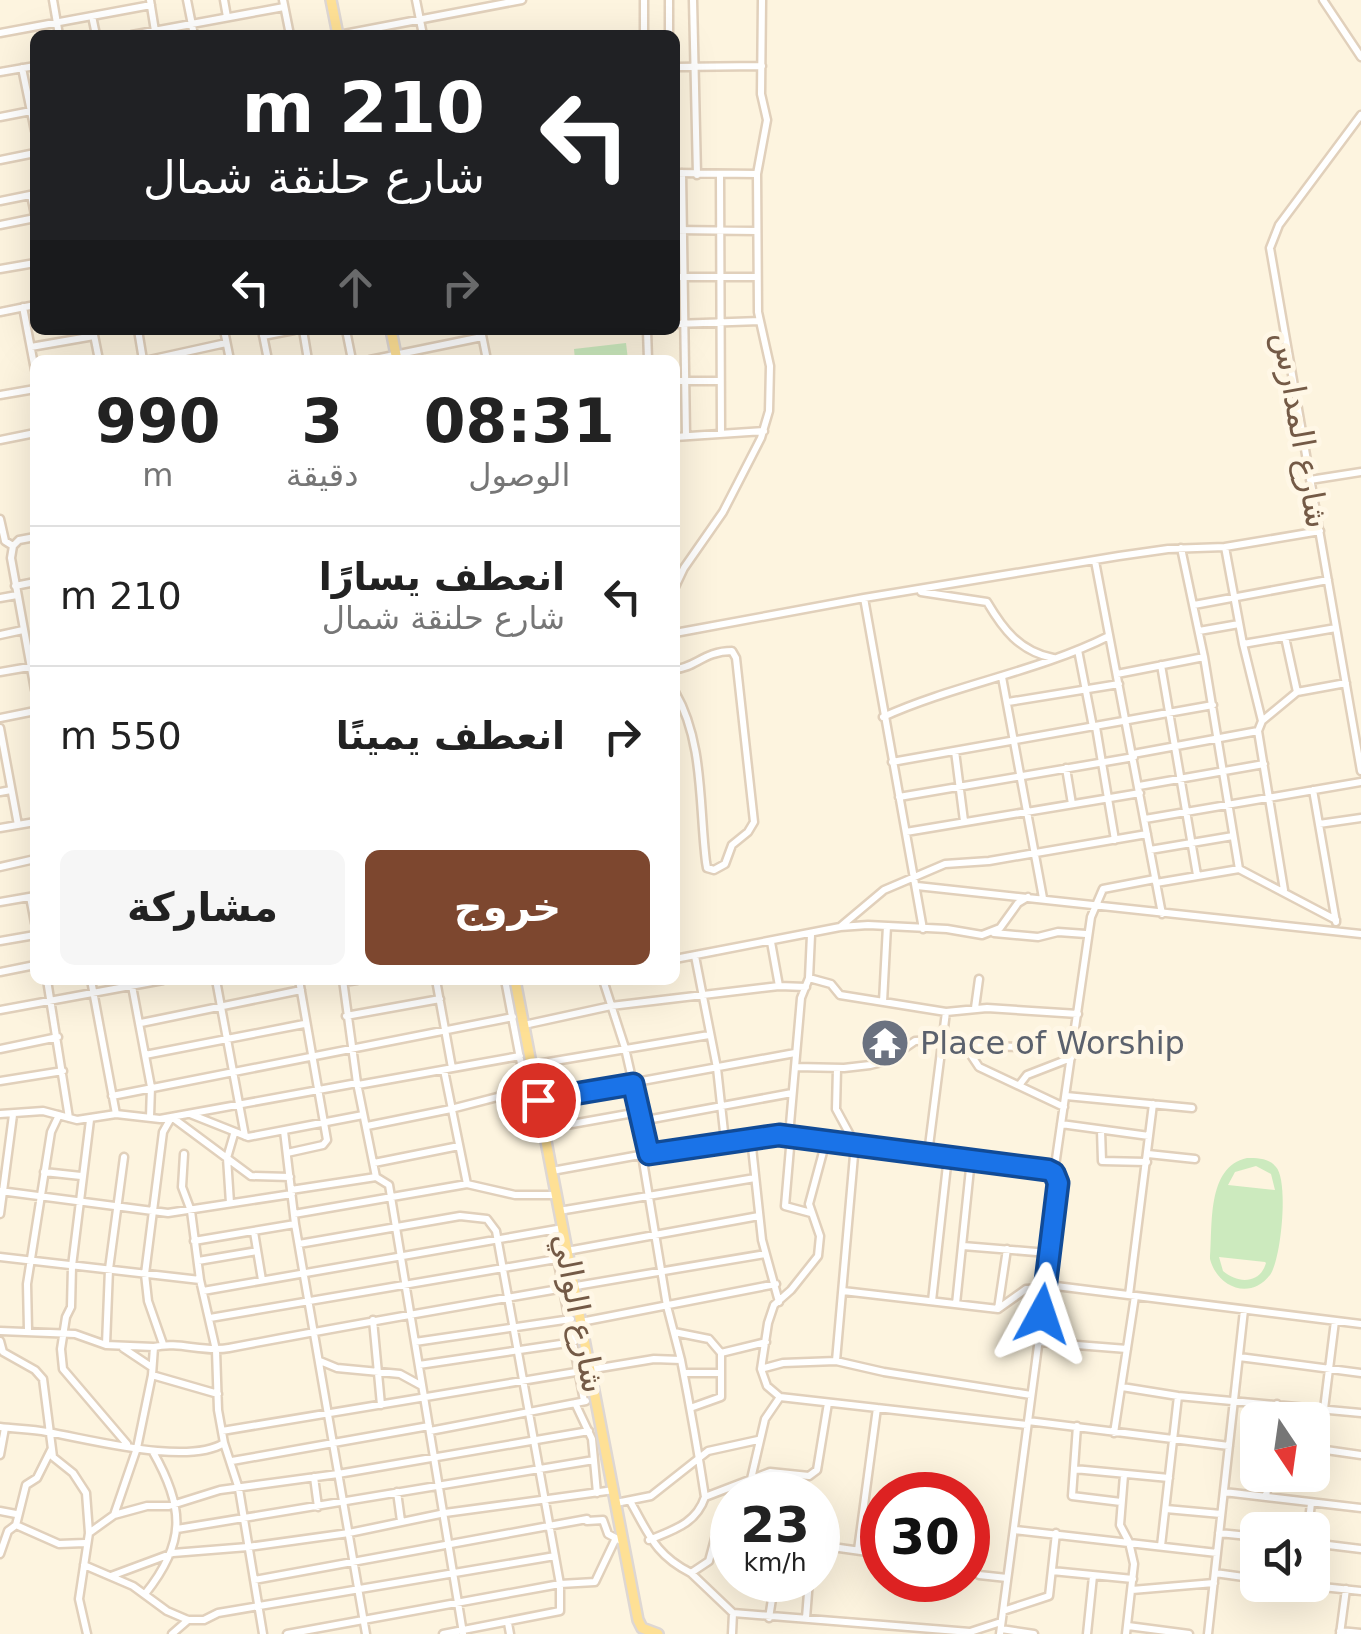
<!DOCTYPE html>
<html lang="ar">
<meta charset="utf-8">
<style>
body{margin:0;font-family:"DejaVu Sans","Noto Naskh Arabic",sans-serif;background:#f6f6f6;color:#222;direction:rtl;height:100vh;display:flex;flex-direction:column;font-size:38px;white-space:nowrap}
*{box-sizing:border-box;margin:0}
p{font-size:32px;color:#767676}
.icon{flex:none;width:55px;height:55px;fill:none;stroke:currentColor;stroke-width:2;stroke-linecap:round;stroke-linejoin:round}
.map{position:relative;flex:1;overflow:hidden;direction:ltr}
.details{position:absolute;left:30px;top:355px;width:650px;height:630px;display:flex;flex-direction:column;background:#fff;border-radius:15px;box-shadow:0 10px 40px #0002;direction:rtl}
.details>*{flex:none}
.banner{position:absolute;left:30px;top:30px;width:650px;height:305px;border-radius:15px;box-shadow:0 10px 40px #0002;direction:rtl;background:#202124;color:#fff;overflow:hidden}
.needle{width:65px;rotate:167deg}
.fabs{position:absolute;left:1240px;top:1402px;display:grid;gap:20px}
.fabs a{display:grid;place-items:center;width:90px;height:90px;border-radius:15px;background:#fff;box-shadow:0 10px 40px #0002;font-size:50px}
.speed{position:absolute;left:710px;top:1472px;display:flex;gap:20px;font-size:50px;font-weight:700;text-align:center}
.speed>*{display:grid;place-content:center;width:130px;height:130px;border-radius:50%;background:#fff;box-shadow:0 10px 40px #0002;line-height:1}
.speed small{font-size:25px;font-weight:400}
.speed .limit{border:15px solid #d22;background:#fff;color:#111}
.pin{position:absolute;display:grid;place-items:center;width:85px;height:85px;color:#fff;margin:-42px;border:5px solid #fff;border-radius:50%;box-shadow:0 2px 10px #0007}
.me{position:absolute;width:110px;margin:-55px;rotate:5deg;stroke-linejoin:round;filter:drop-shadow(0 0 8px #0008)}
.turn{display:flex;align-items:center;gap:35px;height:210px;padding:0 30px;font-size:45px}
.turn .icon{width:130px;height:130px;stroke-width:2.5}
.turn b{display:block;font-size:70px;line-height:85px}
.lanes{display:flex;align-items:center;height:95px;padding:0 30px;background:#0003;justify-content:center;gap:50px;direction:ltr}
.lanes .off{opacity:.35}
.eta{display:flex;justify-content:space-evenly;align-items:center;height:170px;text-align:center}
.eta b{font-size:60px;font-weight:700;line-height:70px}
.button{display:flex;gap:20px;margin-top:auto;padding:20px 30px}
.button a{flex:1;height:115px;border-radius:15px;background:#7d472f;color:#fff;font-size:40px;font-weight:700;line-height:115px;text-align:center}
.button a+a{background:#f6f6f6;color:#222}
ul{padding:0;list-style:none}
li{display:flex;align-items:center;gap:30px;height:140px;padding:0 30px;border-top:2px solid #e0e0e0}
li div{flex:1}
li b{display:block;font-size:38px}
li em{font-style:normal}
.map>svg:first-child{display:block}
.grass{fill:#cceabe;fill-rule:evenodd}
.lines{fill:none;stroke-linecap:round;stroke-linejoin:round}
.minor-casing{stroke:#e1d0bb;stroke-width:11}
.major-casing{stroke:#ded7d3;stroke-width:14}
.minor{stroke:#fff;stroke-width:6}
.major{stroke:#fee095;stroke-width:9}
.route-casing{stroke:#114b97;stroke-width:25}
.route{stroke:#1a73e8;stroke-width:18}
.labels{text-anchor:middle;dominant-baseline:central;stroke-width:10;stroke-linejoin:round;paint-order:stroke}
.street-label{font-size:32px;fill:#745a46;stroke:#fff7e6}
.worship-label{font-size:32px;fill:#5b616d;stroke:#fff7e6;text-anchor:start}
</style>
<div class="map">
<svg width="1361" height="1634" viewBox="0 0 1361 1634">
<rect width="100%" height="100%" fill="#fdf4df"/>
<path class="grass" d="M 626,343 L 628,360 L 575,360 L 574,349 Z
M 1247,1158 C 1258,1158 1269,1158 1276,1167 C 1289,1181 1281,1261 1270,1275 C 1250,1301 1217,1287 1210,1259 C 1213,1226 1206,1167 1247,1158 ZM 1256,1166 L 1271,1174 L 1275,1190 L 1228,1185 L 1235,1172 ZM 1219,1257 L 1265,1262 L 1266,1263 C 1260,1284 1238,1284 1223,1271 Z"/>
<g class="lines">
<g class="minor-casing">
<path id="minor" d="M 53,0 L 59,35
M 150,0 L 155,31
M 187,0 L 194,35
M 224,0 L 227,17
M 283,0 L 290,35
M 416,0 L 423,35
M 644,0 L 644,35
M 669,0 L 669,35
M 693,0 L 697,175
M 1323,0 L 1361,57
M 92,16 L 96,35
M 0,33 L 151,5
M 132,35 L 284,7
M 339,35 L 522,0
M 675,67 L 762,66
M 22,68 L 35,131
M 0,72 L 35,66
M 1361,115 L 1279,225 L 1270,248 L 1361,771
M 0,117 L 31,111
M 0,160 L 35,153
M 675,173 L 757,174
M 682,173 L 686,436
M 720,175 L 721,434
M 31,195 L 35,215
M 0,201 L 35,194
M 0,225 L 35,218
M 675,230 L 757,231
M 0,269 L 35,263
M 675,277 L 757,277
M 23,307 L 35,370
M 0,312 L 35,305
M 675,324 L 760,321
M 93,330 L 99,360
M 138,330 L 143,360
M 224,330 L 230,360
M 262,330 L 268,360
M 303,330 L 308,360
M 346,330 L 352,360
M 481,330 L 487,360
M 647,330 L 648,360
M 263,336 L 294,330
M 31,347 L 94,336
M 149,360 L 226,343
M 370,360 L 482,337
M 675,381 L 720,381
M 0,395 L 35,389
M 675,437 L 764,431
M 0,440 L 35,433
M 1310,480 L 1361,472
M 0,519 L 5,541 L 13,546
M 13,546 L 11,558 L 35,690
M 13,546 L 19,540 L 35,537
M 1225,547 L 1243,644 L 1262,721 L 1258,731 L 1284,890
M 1181,548 L 1204,657 L 1239,869
M 1095,561 L 1162,914
M 15,586 L 35,582
M 675,587 L 684,568 L 723,512 L 761,438 L 769,411 L 770,366 L 758,312 L 757,174 L 767,120 L 761,94 L 762,0
M 921,592 L 987,602 C 1003,629 1019,651 1053,658
M 0,598 L 17,595
M 864,598 L 923,929
M 1194,605 L 1328,580
M 1199,631 L 1239,624
M 675,633 L 864,598 L 1119,556 L 1168,549 L 1225,547 L 1320,531
M 0,635 L 23,630
M 1285,637 L 1297,692
M 1243,644 L 1336,628
M 1078,650 L 1093,727
M 1161,665 L 1197,875
M 675,669 C 695,668 704,651 732,651 L 736,658 L 754,822 L 748,832 L 732,845 L 725,864 L 714,870 L 707,868 L 706,862 C 699,806 704,742 675,692
M 0,672 L 35,666
M 1117,674 L 1204,657
M 1002,677 L 1043,898
M 1008,702 L 1119,684
M 883,717 C 956,684 1037,672 1109,636
M 0,718 L 35,711
M 1262,721 L 1297,692 L 1346,683
M 1096,727 L 1115,840
M 0,728 L 18,825
M 955,751 L 964,821
M 1133,754 L 1258,731
M 892,762 L 1213,705
M 1066,768 L 1072,804
M 1139,786 L 1264,764
M 1313,790 L 1336,922
M 0,792 L 11,790
M 899,797 L 1134,757
M 1145,819 L 1361,782
M 1319,824 L 1361,818
M 0,828 L 35,822
M 906,832 L 1140,793
M 1150,850 L 1233,836
M 0,867 L 35,859
M 1156,883 L 1239,869 L 1336,920
M 917,886 L 1361,934
M 30,897 L 35,923
M 0,902 L 35,896
M 840,927 L 884,890 L 945,864 L 989,861 L 1147,834
M 994,933 L 1038,937 L 1058,932 L 1086,934
M 0,941 L 35,935
M 771,942 L 779,986
M 695,956 L 717,1068 L 725,1141
M 675,959 L 840,927 L 868,925 L 947,929 L 982,935 L 1000,928 L 1018,903 L 1028,897
M 0,972 L 35,965
M 809,978 L 831,984 L 840,995 L 946,1012 L 987,1008 L 1078,1014
M 47,980 L 69,1118
M 91,980 L 116,1114
M 216,980 L 245,1136
M 343,980 L 357,1083 L 376,1177
M 436,980 L 452,1068
M 505,980 L 526,1090
M 603,980 L 625,1048 L 649,1154
M 343,982 L 357,980
M 132,986 L 151,1087 L 150,1117
M 883,1002 L 887,926
M 975,1008 L 979,979
M 0,1010 L 163,980
M 346,1016 L 440,999
M 141,1023 L 301,990
M 524,1025 L 611,1006 L 779,986 L 806,987
M 965,1046 L 979,1067 L 1064,1107
M 0,1049 L 58,1037
M 145,1055 L 304,1024
M 531,1065 L 709,1035
M 795,1067 L 844,1068 L 870,1065 L 886,1061 L 915,1041 L 941,1040 L 964,1045 L 1021,1047
M 444,1070 L 467,1184
M 0,1081 L 63,1071
M 1020,1084 L 1027,1075 L 1071,1058
M 358,1085 L 520,1056
M 112,1096 L 513,1017
M 1066,1096 L 1192,1108
M 538,1100 L 795,1053
M 0,1114 L 43,1111 L 77,1120 L 116,1114 L 160,1119 L 357,1083
M 190,1114 L 248,1137 L 363,1115
M 173,1118 L 251,1176 L 290,1177
M 90,1120 L 72,1266 L 71,1307 L 66,1317 L 61,1349 L 63,1369 L 127,1444
M 641,1121 L 792,1093
M 1061,1124 L 1149,1136
M 367,1126 L 451,1109 L 536,1087
M 544,1129 L 639,1112
M 1101,1130 L 1102,1161 L 1147,1162
M 284,1131 L 295,1224 L 366,1634
M 789,1136 L 801,998 L 809,978 L 811,935
M 791,1136 L 785,1206 L 811,1213
M 751,1138 L 762,1240 L 779,1302
M 826,1141 L 809,1204 L 820,1236 L 818,1256 L 791,1290 L 774,1305 L 768,1323 L 761,1369 L 767,1386 L 780,1397 L 1027,1425
M 287,1153 L 323,1145 L 327,1140 L 299,980
M 184,1154 L 182,1187 L 191,1211 L 200,1280
M 928,1154 L 946,1012
M 1148,1154 L 1195,1159
M 642,1155 L 667,1306 L 681,1360
M 124,1157 L 109,1269 L 106,1345 L 154,1347
M 374,1163 L 459,1146
M 552,1171 L 700,1144 L 779,1135 L 1048,1169 L 1057,1180 L 1045,1276 L 1048,1285 L 1361,1324
M 44,1172 L 81,1176
M 1054,1173 L 1091,917 L 1103,889 L 1155,879
M 291,1190 L 376,1177 L 389,1185 L 463,1633
M 0,1191 L 168,1213 L 292,1194
M 230,1203 L 227,1158 L 234,1134
M 559,1211 L 755,1178
M 0,1214 L 13,1115
M 294,1214 L 467,1184 L 515,1195 L 556,1195
M 552,1231 L 584,1401
M 254,1232 L 262,1280
M 194,1241 L 295,1224
M 299,1244 L 460,1216 L 487,1219 L 496,1231 L 560,1584 L 560,1611 L 443,1634
M 963,1246 L 1048,1253
M 567,1251 L 759,1216
M 0,1257 L 200,1280 L 216,1350 L 218,1410 L 224,1443 C 187,1466 90,1439 47,1432 C 32,1429 16,1429 0,1427
M 198,1261 L 257,1251
M 203,1291 L 563,1228
M 843,1291 L 998,1309 L 1026,1289 L 1045,1288
M 1129,1295 L 1153,1104
M 932,1301 L 948,1156
M 956,1304 L 971,1159
M 998,1309 L 1007,1249
M 210,1318 L 568,1257
M 373,1320 L 381,1405
M 581,1322 L 776,1284
M 28,1330 L 27,1284 L 51,1132 L 59,1115
M 0,1331 L 75,1334 L 106,1345
M 674,1332 L 709,1339 L 721,1353 L 721,1397 L 693,1407
M 0,1341 L 3,1352 L 35,1370 L 43,1379 L 53,1457 L 73,1473 L 86,1493 L 89,1533 L 79,1599 L 87,1634
M 415,1342 L 571,1319
M 1039,1342 L 1127,1349
M 163,1344 L 148,1301 L 145,1274 L 163,1132 L 171,1118
M 123,1348 L 150,1366
M 721,1353 L 766,1342
M 1239,1357 L 1361,1373
M 320,1361 L 337,1368 L 400,1374 L 422,1386
M 836,1361 L 855,1144 L 836,1109 L 837,1068
M 419,1365 L 574,1342
M 761,1369 L 783,1363 L 836,1361 L 884,1372 L 1031,1395
M 684,1373 L 719,1373
M 152,1375 L 218,1394
M 1122,1387 L 1178,1396 L 1361,1413
M 575,1403 L 592,1439 L 597,1493
M 1324,1409 L 1335,1321
M 1276,1420 L 1277,1404
M 1028,1421 L 1229,1446
M 1077,1426 L 1072,1496 L 1121,1502
M 222,1431 L 654,1359 L 681,1360 C 690,1406 698,1451 705,1497
M 430,1431 L 586,1401
M 1114,1433 L 1135,1296
M 224,1443 L 239,1489 L 263,1634
M 1312,1448 L 1361,1455
M 0,1455 L 5,1428
M 232,1461 L 429,1426
M 1074,1469 L 1169,1478
M 1124,1475 L 1120,1525 L 1129,1542 L 1134,1564 L 1126,1634
M 314,1477 L 318,1507
M 751,1479 L 765,1419 L 780,1397
M 397,1492 L 401,1521
M 1224,1492 L 1361,1508
M 1266,1497 L 1269,1475
M 630,1501 C 649,1534 655,1555 691,1573 L 709,1561 L 716,1535 L 732,1530
M 616,1503 L 651,1496 L 708,1451 L 758,1440
M 1166,1509 L 1221,1514
M 0,1511 L 16,1514
M 114,1515 L 137,1448 L 152,1375 L 154,1347 C 179,1341 204,1353 229,1348 C 407,1314 586,1284 765,1254
M 16,1525 L 59,1544 L 85,1543
M 177,1529 L 594,1460
M 1015,1530 L 1217,1553
M 1308,1530 L 1311,1503
M 89,1533 L 114,1515 L 147,1506 L 169,1506 L 220,1490 L 338,1474 L 589,1431
M 1219,1533 L 1258,1537
M 649,1540 C 673,1530 696,1524 705,1497 L 770,1472 L 809,1476 L 817,1470 L 828,1403
M 1312,1543 L 1361,1549
M 818,1545 L 882,1554
M 1161,1546 L 1178,1396
M 858,1550 L 877,1408
M 0,1554 L 8,1531 L 16,1525 L 26,1485 L 37,1478 L 51,1450
M 84,1565 L 133,1586 L 167,1611 L 188,1620 L 204,1620 L 218,1613 L 555,1556
M 968,1566 L 974,1567 L 979,1575 L 1007,1578
M 1052,1571 L 1133,1579
M 691,1573 L 733,1613 L 970,1632 L 1001,1622
M 1215,1573 L 1258,1579
M 111,1576 L 173,1553 L 248,1547 L 349,1533 L 445,1513 L 614,1490
M 254,1580 L 587,1519 L 587,1521 L 603,1520 L 608,1534 L 623,1542
M 1303,1585 L 1361,1591
M 1132,1590 L 1214,1583
M 145,1594 C 186,1543 185,1508 153,1452
M 1003,1611 L 1049,1596 L 1056,1533
M 769,1618 L 775,1580
M 806,1618 L 809,1580
M 508,1623 L 510,1634
M 1128,1626 L 1189,1634
M 1001,1629 L 1034,1634
M 1340,1631 L 1361,1633
M 172,1634 L 188,1620
M 287,1634 L 560,1584 L 595,1582 L 615,1540
M 732,1634 L 733,1613
M 1000,1634 L 1046,1285
M 1087,1634 L 1093,1576
M 1208,1634 L 1244,1310
M 1340,1634 L 1346,1589"/>
</g>
<g class="major-casing">
<path id="major" d="M 331,0 L 338,35
M 391,330 L 397,360
M 515,980 L 638,1620 L 642,1628 L 658,1634"/>
</g>
<use href="#minor" class="minor"/>
<use href="#major" class="major"/>
</g>
<g class="lines">
<g class="route-casing">
<path id="route" d="M 538,1100 L 633,1084 L 649,1154 L 779,1135 L 1048,1170 L 1054,1173 L 1058,1183 L 1042,1314"/>
</g>
<use href="#route" class="route"/>
</g>
<defs>
<g id="temple-disc" transform="scale(2.5)"><circle r="9.5" fill="#6b7280" stroke="#fff7e6"/><path d="M0-6L5-2H3V0L6.5 2.5H4V6H1.5V3h-3V6H-4V2.5H-6.5L-3 0V-2H-5Z" fill="#fff"/></g>
</defs>
<g fill-rule="evenodd">
<use href="#temple-disc" x="885" y="1043"/>
</g>
<g class="labels">
<g class="street-label">
<text transform="translate(1301 430) rotate(80)">شارع المدارس</text>
<text transform="translate(579 1313) rotate(79)">شارع الوالي</text>
</g>
<g class="worship-label">
<text x="920" y="1043">Place of Worship</text>
</g>
</g>
</svg>
<div class="fabs">
<a><svg class="needle" viewBox="-14 -14 28 28"><path d="M0-13l5 13h-10z" fill="#e53935"/><path d="M0 13l5-13h-10z" fill="#767676"/></svg></a>
<a><svg class="icon" aria-label="sound" viewBox="0 0 24 24"><path d="M4 9h4l5-4v14l-5-4H4zM17 9q2 3 0 6"/></svg></a>
</div>
<div class="speed"><div>23<small>km/h</small></div><div class="limit">30</div></div>
<div class="pin" style="left:538px;top:1100px;background:#d93025"><svg class="icon" aria-label="arrive" viewBox="0 0 24 24"><path d="M6 21V4h12l-3 4 3 4H6"/></svg></div>
<svg class="me" style="left:1042px;top:1314px" viewBox="-20 -20 40 40"><path d="M0-17L14 15 0 8-14 15z" fill="#1a73e8" stroke="#fff" stroke-width="4"/></svg>
<div class="banner">
<div class="turn"><svg class="icon" aria-label="left" viewBox="0 0 24 24"><path d="M17 20v-9H6M10 6l-5 5 5 5"/></svg><div><b>210 m</b>شارع حلنقة شمال</div></div>
<div class="lanes"><svg class="icon" aria-label="left" viewBox="0 0 24 24"><path d="M17 20v-9H6M10 6l-5 5 5 5"/></svg><svg class="icon off" aria-label="ahead" viewBox="0 0 24 24"><path d="M12 20V5M6 11l6-6 6 6"/></svg><svg class="icon off" aria-label="right" viewBox="0 0 24 24"><path d="M7 20v-9h11M14 6l5 5-5 5"/></svg></div>
</div>
<section class="details">
<div class="eta">
<div><b>08:31</b><p>الوصول</p></div>
<div><b>3</b><p>دقيقة</p></div>
<div><b>990</b><p>m</p></div>
</div>
<ul>
<li><svg class="icon" aria-label="left" viewBox="0 0 24 24"><path d="M17 20v-9H6M10 6l-5 5 5 5"/></svg><div><b>انعطف يسارًا</b><p>شارع حلنقة شمال</p></div><em>210 m</em></li>
<li><svg class="icon" aria-label="right" viewBox="0 0 24 24"><path d="M7 20v-9h11M14 6l5 5-5 5"/></svg><div><b>انعطف يمينًا</b></div><em>550 m</em></li>
</ul>
<div class="button"><a>خروج</a><a>مشاركة</a></div>
</section>
</div>
